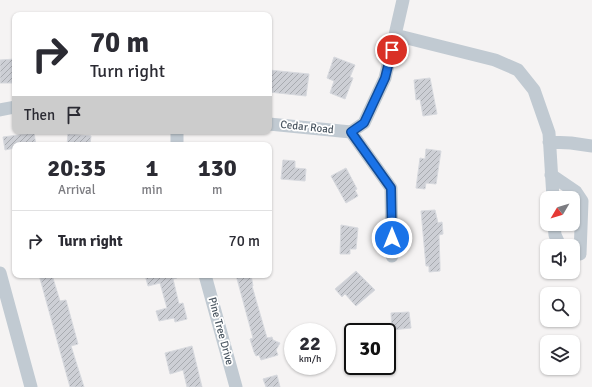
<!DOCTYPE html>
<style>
body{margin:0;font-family:Signika,sans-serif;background:#f7f7f7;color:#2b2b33;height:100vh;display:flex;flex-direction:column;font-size:15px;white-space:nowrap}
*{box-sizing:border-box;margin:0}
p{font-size:13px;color:#7c7c81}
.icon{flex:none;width:22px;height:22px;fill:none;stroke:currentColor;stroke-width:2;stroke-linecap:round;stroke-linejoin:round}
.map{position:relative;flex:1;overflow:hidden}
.sheet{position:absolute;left:12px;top:142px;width:260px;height:136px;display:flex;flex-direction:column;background:#fff;border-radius:8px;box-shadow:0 1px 3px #0004}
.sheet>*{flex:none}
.top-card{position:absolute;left:12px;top:12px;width:260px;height:122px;border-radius:8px;box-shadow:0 1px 3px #0004;background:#fff;color:#2b2b33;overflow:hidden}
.needle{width:26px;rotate:232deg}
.buttons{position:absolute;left:540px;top:191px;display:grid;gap:8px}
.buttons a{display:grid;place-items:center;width:40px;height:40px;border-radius:8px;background:#fff;box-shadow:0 1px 3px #0004;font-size:20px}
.speed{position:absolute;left:284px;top:323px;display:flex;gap:8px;font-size:20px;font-weight:700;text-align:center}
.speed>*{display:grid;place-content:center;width:52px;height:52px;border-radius:50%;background:#fff;box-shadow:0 1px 3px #0004;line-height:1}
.speed small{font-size:10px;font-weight:400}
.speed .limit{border:2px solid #111;border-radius:6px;background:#fff;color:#111}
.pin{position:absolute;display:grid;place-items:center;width:34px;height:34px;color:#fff;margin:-17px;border:2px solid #fff;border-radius:50%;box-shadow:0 1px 4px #0007}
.me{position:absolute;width:44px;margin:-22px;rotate:0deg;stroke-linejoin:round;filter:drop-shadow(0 0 3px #0008)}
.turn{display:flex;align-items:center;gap:14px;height:84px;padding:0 12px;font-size:18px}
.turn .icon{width:52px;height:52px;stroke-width:2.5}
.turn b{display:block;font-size:28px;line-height:34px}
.then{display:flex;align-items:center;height:38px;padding:0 12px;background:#0003;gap:8px;font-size:15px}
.eta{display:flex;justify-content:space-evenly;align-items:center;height:68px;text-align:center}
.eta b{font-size:24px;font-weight:700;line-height:28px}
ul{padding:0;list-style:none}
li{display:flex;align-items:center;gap:12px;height:60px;padding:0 12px;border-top:1px solid #e1e1e2}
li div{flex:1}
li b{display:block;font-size:15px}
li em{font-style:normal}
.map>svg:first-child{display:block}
.building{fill:url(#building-hatch);stroke:#d7d9de}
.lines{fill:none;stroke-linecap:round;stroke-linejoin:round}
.minor{stroke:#c1cad2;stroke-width:13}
.route-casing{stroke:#114b97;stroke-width:10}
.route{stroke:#1a73e8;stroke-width:7}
.labels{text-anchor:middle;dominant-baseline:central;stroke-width:3.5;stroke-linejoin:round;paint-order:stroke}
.street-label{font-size:11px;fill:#4a5661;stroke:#fff}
</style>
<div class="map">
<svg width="592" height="387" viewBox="0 0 592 387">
<defs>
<pattern id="building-hatch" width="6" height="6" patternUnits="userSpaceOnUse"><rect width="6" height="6" fill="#cdcfd5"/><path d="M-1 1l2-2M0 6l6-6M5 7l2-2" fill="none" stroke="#a8abb0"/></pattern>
</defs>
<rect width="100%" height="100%" fill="#f5f3f3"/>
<path class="building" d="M 334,57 L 355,65 L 350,77 L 353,78 L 345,99 L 330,93 L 334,81 L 327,78 Z
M 15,59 L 13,83 L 0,83 L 0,60 Z
M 269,70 L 309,74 L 306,96 L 269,92 Z
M 430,78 L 437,114 L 423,116 L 420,99 L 416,100 L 414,80 Z
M 34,133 L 36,145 L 15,145 L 15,148 L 5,150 L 3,137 Z
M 68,134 L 91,136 L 90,145 L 67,145 Z
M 426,149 L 441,151 L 436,184 L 426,183 L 425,189 L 416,188 L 420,158 L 425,159 Z
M 283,160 L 295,161 L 295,168 L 306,169 L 305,181 L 281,179 Z
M 346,168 L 357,189 L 355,190 L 358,196 L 346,203 L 331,176 Z
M 435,210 L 438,223 L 442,222 L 443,234 L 439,235 L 440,265 L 440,271 L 429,272 L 429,266 L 426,266 L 421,211 Z
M 341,225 L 358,228 L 356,249 L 350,249 L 350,254 L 340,254 Z
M 356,271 L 375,290 L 356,306 L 345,294 L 342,297 L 335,289 Z
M 39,275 L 52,275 L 60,301 L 66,300 L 78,344 L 71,346 L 84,387 L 70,387 Z
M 145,275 L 177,275 L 177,278 L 173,279 L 179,304 L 183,303 L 187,319 L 175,322 L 174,318 L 159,321 L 156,311 L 167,308 L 160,283 L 148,286 Z
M 236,275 L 251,275 L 253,286 L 252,286 L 267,338 L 272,337 L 273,340 L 280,343 L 276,350 L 278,355 L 261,360 L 259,355 L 256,356 L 254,352 L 250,339 L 253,338 Z
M 409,312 L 411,328 L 392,330 L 391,313 Z
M 192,346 L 202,387 L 187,387 L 183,370 L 170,374 L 165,353 Z
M 277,375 L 280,387 L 266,387 L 263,379 Z"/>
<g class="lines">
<path class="minor" d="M 395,35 L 403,0
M 0,110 L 15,107
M 269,124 L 351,132 L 391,188 L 392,256
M 177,131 L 177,145
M 351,132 L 364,123 L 385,78 L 395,35 L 495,60 L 518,70 L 534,90 L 549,133 L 553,198
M 549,142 L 571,143 L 592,146
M 551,175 L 576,192 L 582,201 L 580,254
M 554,224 L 555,235 L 560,246
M 0,273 L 31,387
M 205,275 L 236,387"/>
</g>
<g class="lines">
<g class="route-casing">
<path id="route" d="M 392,50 L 385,78 L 364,123 L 351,132 L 391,188 L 392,238"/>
</g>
<use href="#route" class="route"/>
</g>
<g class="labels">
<g class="street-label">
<text transform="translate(307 127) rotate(6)">Cedar Road</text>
<text transform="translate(221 331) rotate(75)">Pine Tree Drive</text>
</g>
</g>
</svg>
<div class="buttons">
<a><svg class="needle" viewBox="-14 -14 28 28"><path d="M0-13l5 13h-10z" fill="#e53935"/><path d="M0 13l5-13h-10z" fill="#7c7c81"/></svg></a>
<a><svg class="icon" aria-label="sound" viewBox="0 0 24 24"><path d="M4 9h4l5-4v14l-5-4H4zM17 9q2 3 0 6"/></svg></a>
<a><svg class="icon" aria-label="search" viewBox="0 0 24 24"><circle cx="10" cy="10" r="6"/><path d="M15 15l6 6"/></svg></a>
<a><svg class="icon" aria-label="layers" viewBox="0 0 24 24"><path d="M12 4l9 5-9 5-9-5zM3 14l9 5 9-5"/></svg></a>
</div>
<div class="speed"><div>22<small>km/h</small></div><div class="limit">30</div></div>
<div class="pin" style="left:392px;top:50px;background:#d93025"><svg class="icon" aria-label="arrive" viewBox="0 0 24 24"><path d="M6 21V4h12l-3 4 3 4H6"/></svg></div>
<svg class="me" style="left:392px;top:238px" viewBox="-20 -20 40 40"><circle r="17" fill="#1a73e8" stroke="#fff" stroke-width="3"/><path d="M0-11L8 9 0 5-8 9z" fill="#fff"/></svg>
<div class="top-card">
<div class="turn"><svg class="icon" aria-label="right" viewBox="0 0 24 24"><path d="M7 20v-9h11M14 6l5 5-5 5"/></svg><div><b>70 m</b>Turn right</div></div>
<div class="then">Then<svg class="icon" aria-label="arrive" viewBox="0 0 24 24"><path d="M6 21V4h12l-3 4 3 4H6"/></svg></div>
</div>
<section class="sheet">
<div class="eta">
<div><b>20:35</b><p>Arrival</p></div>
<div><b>1</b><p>min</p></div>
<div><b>130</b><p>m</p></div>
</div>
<ul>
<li><svg class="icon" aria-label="right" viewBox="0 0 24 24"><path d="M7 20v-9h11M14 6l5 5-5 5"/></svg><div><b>Turn right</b></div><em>70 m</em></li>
</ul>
</section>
</div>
